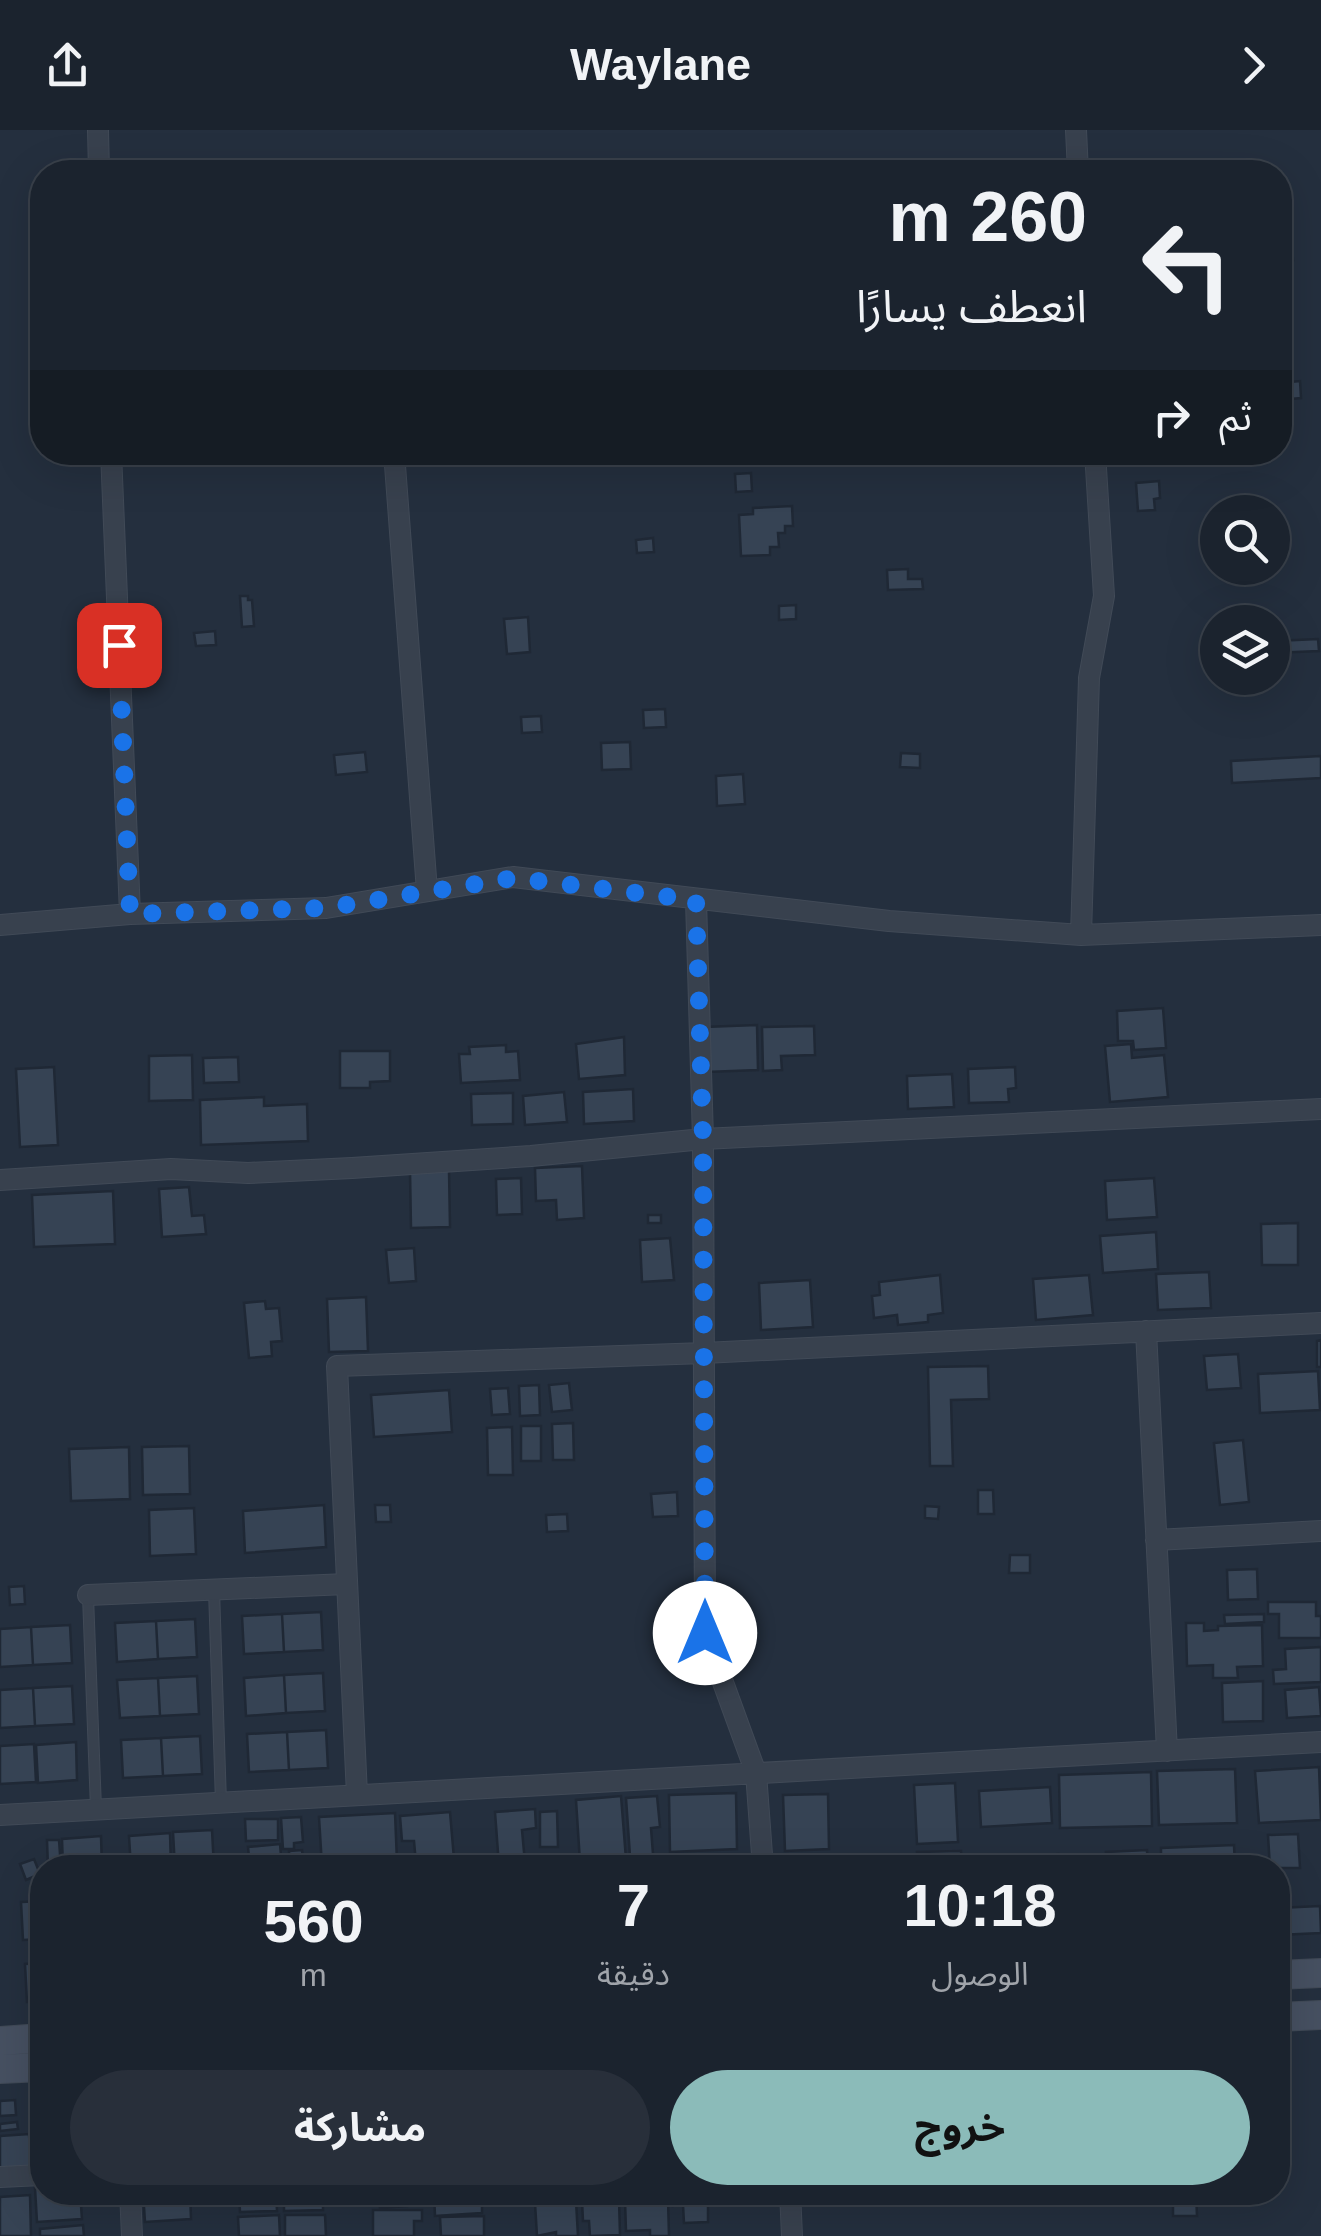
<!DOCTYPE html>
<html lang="ar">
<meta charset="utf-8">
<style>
body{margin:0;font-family:Helvetica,"Noto Sans Arabic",sans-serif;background:#282f3a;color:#f1f3f6;direction:rtl;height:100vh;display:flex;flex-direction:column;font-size:38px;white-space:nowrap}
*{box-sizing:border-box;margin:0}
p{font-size:32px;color:#a0a4aa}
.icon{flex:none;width:55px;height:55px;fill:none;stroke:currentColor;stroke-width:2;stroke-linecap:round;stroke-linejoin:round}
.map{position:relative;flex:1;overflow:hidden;direction:ltr}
.details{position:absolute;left:30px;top:1725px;width:1260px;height:350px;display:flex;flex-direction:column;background:#1b232e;border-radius:40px;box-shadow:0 10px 40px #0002,0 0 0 2px #39404a;direction:rtl}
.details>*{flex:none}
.hud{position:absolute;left:30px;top:30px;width:1262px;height:305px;border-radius:40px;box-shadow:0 10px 40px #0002,0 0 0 2px #39404a;direction:rtl;background:#1b232e;color:#f1f3f6;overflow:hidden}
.buttons{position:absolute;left:1200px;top:365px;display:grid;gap:20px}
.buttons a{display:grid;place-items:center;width:90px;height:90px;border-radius:50%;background:#1b232e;box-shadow:0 10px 40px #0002,0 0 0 2px #39404a;font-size:50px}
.pin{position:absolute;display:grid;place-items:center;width:85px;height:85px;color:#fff;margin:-42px;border-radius:20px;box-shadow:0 5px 15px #0006}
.me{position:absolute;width:110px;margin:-55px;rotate:0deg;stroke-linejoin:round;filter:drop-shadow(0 0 8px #0008)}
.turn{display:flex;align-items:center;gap:35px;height:210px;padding:0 40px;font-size:45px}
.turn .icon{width:130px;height:130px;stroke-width:2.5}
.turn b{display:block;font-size:70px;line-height:85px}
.then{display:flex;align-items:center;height:95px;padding:0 40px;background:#0003;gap:20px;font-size:38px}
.eta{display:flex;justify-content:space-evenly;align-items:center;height:170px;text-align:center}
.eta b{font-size:60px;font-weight:700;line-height:70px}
.primary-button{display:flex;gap:20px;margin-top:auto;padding:20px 40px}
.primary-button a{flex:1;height:115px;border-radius:60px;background:#8bbbb9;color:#111;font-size:40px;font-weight:700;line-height:115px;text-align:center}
.primary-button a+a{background:#282f3a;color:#f1f3f6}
header{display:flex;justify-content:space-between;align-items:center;height:130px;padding:0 40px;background:#1b232e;font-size:45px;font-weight:700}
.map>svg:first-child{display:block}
.building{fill:#364354;stroke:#1f2835;stroke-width:2.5}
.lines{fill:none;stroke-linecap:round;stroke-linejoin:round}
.lane-casing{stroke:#414a57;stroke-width:12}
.street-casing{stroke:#414a57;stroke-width:22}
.secondary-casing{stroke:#414a57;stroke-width:30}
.lane{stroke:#38414e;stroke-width:10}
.street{stroke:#38414e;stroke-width:20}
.secondary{stroke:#465061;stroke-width:28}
.route{stroke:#1a73e8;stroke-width:18;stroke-dasharray:0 32.4}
</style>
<header><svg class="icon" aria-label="forward" viewBox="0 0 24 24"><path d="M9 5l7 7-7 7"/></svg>Waylane<svg class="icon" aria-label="share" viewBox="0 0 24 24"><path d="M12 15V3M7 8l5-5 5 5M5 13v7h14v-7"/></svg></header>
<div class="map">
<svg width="1321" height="2106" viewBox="0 0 1321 2106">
<rect width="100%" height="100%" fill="#242f3e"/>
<path class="building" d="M 1280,102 L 1287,102 L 1288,115 L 1280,116 Z
M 1292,119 L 1293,130 L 1281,131 L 1280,120 Z
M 1300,251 L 1301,268 L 1280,270 L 1280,253 Z
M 751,343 L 752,361 L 736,362 L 735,344 Z
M 1159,351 L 1160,368 L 1154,369 L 1155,380 L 1138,381 L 1136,353 Z
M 792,376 L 793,396 L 785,396 L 785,403 L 778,403 L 779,417 L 770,417 L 770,425 L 741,426 L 739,385 L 753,384 L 753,378 Z
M 653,408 L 654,422 L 637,423 L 636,410 Z
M 908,439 L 908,449 L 922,449 L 923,459 L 888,460 L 887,440 Z
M 240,466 L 248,466 L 248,470 L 252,470 L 254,496 L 242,497 Z
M 796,475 L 796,489 L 779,490 L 779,476 Z
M 1257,477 L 1258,492 L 1225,492 L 1224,479 Z
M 528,487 L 530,522 L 507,524 L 504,489 Z
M 215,501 L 216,515 L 196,516 L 194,503 Z
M 1318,509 L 1319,521 L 1272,523 L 1275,511 Z
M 665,579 L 666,597 L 644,598 L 643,580 Z
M 541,586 L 542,602 L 522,603 L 521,587 Z
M 630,612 L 631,639 L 602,640 L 601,613 Z
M 365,622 L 367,642 L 336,645 L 334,625 Z
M 901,623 L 920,624 L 920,638 L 900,637 Z
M 1321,626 L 1321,648 L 1232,653 L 1231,631 Z
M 743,644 L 745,674 L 717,676 L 716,646 Z
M 1163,878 L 1166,918 L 1134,920 L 1133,911 L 1118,911 L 1117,881 Z
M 757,895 L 758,940 L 706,942 L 704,897 Z
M 814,896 L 815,925 L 781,926 L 782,940 L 763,941 L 762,897 Z
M 624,907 L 625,945 L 579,949 L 576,914 Z
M 1131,914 L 1132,928 L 1164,925 L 1168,967 L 1110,972 L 1105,916 Z
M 506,915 L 506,922 L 518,921 L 520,950 L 461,953 L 459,924 L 470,924 L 469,917 Z
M 340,921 L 390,921 L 390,951 L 370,952 L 370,958 L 340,958 Z
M 192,925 L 193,970 L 149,971 L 149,926 Z
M 238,927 L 239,952 L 204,953 L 203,928 Z
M 54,937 L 58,1015 L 20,1017 L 16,939 Z
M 1015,937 L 1016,958 L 1008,959 L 1009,972 L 969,973 L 968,939 Z
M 952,944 L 954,977 L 908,979 L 907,946 Z
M 633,959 L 634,991 L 584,994 L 583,962 Z
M 564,962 L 567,992 L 525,995 L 523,966 Z
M 513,963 L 513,994 L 472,995 L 471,964 Z
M 264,967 L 264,976 L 307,974 L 308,1011 L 201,1015 L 200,970 Z
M 582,1036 L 584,1088 L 557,1090 L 556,1070 L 536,1071 L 535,1038 Z
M 449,1040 L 450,1097 L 411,1098 L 410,1041 Z
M 521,1048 L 522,1084 L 497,1085 L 496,1049 Z
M 1154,1048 L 1157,1087 L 1107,1090 L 1105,1051 Z
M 189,1057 L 192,1086 L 204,1085 L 206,1104 L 162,1107 L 159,1059 Z
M 113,1061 L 115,1114 L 34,1117 L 32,1065 Z
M 648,1085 L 661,1085 L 661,1093 L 648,1093 Z
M 1298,1093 L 1298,1135 L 1262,1135 L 1261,1094 Z
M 1156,1102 L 1158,1139 L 1103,1143 L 1100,1106 Z
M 670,1108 L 674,1150 L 642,1152 L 640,1110 Z
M 414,1118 L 416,1151 L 389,1153 L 386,1120 Z
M 1209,1142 L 1211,1178 L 1158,1180 L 1156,1144 Z
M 940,1145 L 943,1183 L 928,1185 L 928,1192 L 898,1195 L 897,1185 L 874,1188 L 872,1166 L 880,1165 L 879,1152 Z
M 1089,1145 L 1093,1185 L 1036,1190 L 1033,1149 Z
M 810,1150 L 813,1197 L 761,1200 L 759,1153 Z
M 366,1167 L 368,1221 L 329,1222 L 327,1169 Z
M 265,1171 L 266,1179 L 279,1178 L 282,1211 L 271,1212 L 272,1226 L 249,1228 L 244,1173 Z
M 1321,1210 L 1321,1237 L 1317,1237 L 1317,1211 Z
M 1238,1224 L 1241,1258 L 1207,1260 L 1204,1226 Z
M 988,1236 L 989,1269 L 951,1270 L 953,1336 L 930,1336 L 928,1237 Z
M 1318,1241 L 1320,1280 L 1260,1283 L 1258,1244 Z
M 569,1253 L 572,1280 L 552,1282 L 549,1255 Z
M 539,1255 L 540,1285 L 520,1286 L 519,1256 Z
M 508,1258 L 510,1284 L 492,1285 L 490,1259 Z
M 449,1260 L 452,1302 L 374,1307 L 371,1265 Z
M 573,1293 L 574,1330 L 553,1330 L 552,1294 Z
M 521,1296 L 541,1296 L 541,1331 L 521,1331 Z
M 512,1297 L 513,1345 L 488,1345 L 487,1298 Z
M 1243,1310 L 1249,1372 L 1220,1375 L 1214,1313 Z
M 189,1316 L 190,1364 L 143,1365 L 142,1317 Z
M 129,1317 L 130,1369 L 71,1371 L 69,1319 Z
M 978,1360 L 993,1360 L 994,1384 L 978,1384 Z
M 677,1362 L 678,1386 L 653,1387 L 651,1364 Z
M 324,1375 L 326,1417 L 245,1423 L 243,1381 Z
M 375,1375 L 390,1375 L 391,1392 L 376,1392 Z
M 925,1376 L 939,1377 L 938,1389 L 925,1388 Z
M 194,1378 L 196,1424 L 150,1426 L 149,1380 Z
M 567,1384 L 568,1401 L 547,1402 L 546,1385 Z
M 1010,1425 L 1030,1425 L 1030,1443 L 1009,1443 Z
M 1257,1439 L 1258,1469 L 1228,1470 L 1227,1440 Z
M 24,1456 L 25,1474 L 10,1475 L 9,1457 Z
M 1268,1472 L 1316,1472 L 1316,1486 L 1321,1486 L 1321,1508 L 1279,1508 L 1279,1484 L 1268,1484 Z
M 321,1482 L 323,1520 L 284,1522 L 282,1484 Z
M 282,1484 L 284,1522 L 244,1524 L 242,1486 Z
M 1264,1484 L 1264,1492 L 1225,1494 L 1224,1485 Z
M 195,1489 L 197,1527 L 158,1529 L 156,1491 Z
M 156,1491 L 158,1529 L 117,1532 L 115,1493 Z
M 1186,1493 L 1204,1493 L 1204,1501 L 1218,1500 L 1218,1496 L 1262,1495 L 1263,1536 L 1237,1537 L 1238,1548 L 1213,1548 L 1213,1535 L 1187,1536 Z
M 70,1495 L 72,1533 L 33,1535 L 31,1497 Z
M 31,1497 L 33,1535 L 0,1537 L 0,1499 Z
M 1321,1517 L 1321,1552 L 1274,1554 L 1273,1540 L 1286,1539 L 1285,1519 Z
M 323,1543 L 325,1581 L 286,1583 L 284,1545 Z
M 284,1545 L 286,1583 L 246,1586 L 244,1548 Z
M 197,1546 L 199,1584 L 160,1586 L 158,1548 Z
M 158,1548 L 160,1586 L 120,1588 L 117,1550 Z
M 1263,1551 L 1263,1591 L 1223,1592 L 1222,1553 Z
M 72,1556 L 74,1594 L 35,1596 L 33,1558 Z
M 1319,1557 L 1321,1586 L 1287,1588 L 1285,1560 Z
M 33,1558 L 35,1596 L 0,1598 L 0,1560 Z
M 326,1600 L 328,1638 L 289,1640 L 287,1602 Z
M 287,1602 L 289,1640 L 249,1642 L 247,1604 Z
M 200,1606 L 202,1644 L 163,1646 L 161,1608 Z
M 161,1608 L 163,1646 L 123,1648 L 121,1610 Z
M 76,1612 L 77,1650 L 38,1653 L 36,1615 Z
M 34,1614 L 36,1652 L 0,1654 L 0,1616 Z
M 1319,1637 L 1321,1690 L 1259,1693 L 1255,1641 Z
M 1235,1639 L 1237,1693 L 1159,1695 L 1157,1641 Z
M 1151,1642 L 1152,1696 L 1060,1698 L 1059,1645 Z
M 955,1653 L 958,1712 L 917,1714 L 914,1655 Z
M 1050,1657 L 1052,1693 L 981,1697 L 979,1661 Z
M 736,1663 L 737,1719 L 670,1722 L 669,1665 Z
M 828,1664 L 829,1719 L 785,1721 L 783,1665 Z
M 621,1666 L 626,1729 L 580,1732 L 576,1670 Z
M 657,1666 L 660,1697 L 651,1698 L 653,1724 L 630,1726 L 626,1668 Z
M 535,1679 L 536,1698 L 522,1700 L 525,1733 L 499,1736 L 495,1682 Z
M 557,1681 L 558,1717 L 540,1717 L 540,1682 Z
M 450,1682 L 454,1729 L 416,1733 L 414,1711 L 402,1711 L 400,1686 Z
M 395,1683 L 397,1732 L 322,1736 L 319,1687 Z
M 301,1687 L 303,1712 L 294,1713 L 294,1719 L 283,1719 L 281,1688 Z
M 245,1689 L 278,1689 L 278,1710 L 246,1711 Z
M 212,1700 L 214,1738 L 175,1738 L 173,1702 Z
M 170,1703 L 171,1738 L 131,1738 L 129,1706 Z
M 1298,1704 L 1300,1738 L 1270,1738 L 1268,1705 Z
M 101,1706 L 102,1738 L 63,1738 L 62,1709 Z
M 47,1710 L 59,1710 L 61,1738 L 48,1738 Z
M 280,1714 L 282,1738 L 250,1738 L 248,1717 Z
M 1234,1715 L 1235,1738 L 1161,1738 L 1161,1718 Z
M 302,1720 L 304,1738 L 285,1738 L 290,1736 L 289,1721 Z
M 1147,1720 L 1148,1738 L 1107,1738 L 1106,1722 Z
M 961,1721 L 962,1738 L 918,1738 L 917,1722 Z
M 1058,1724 L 1059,1738 L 981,1738 L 980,1730 Z
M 871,1726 L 872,1738 L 786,1738 L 785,1730 Z
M 34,1729 L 40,1744 L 26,1750 L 20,1734 Z
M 729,1731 L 730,1738 L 703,1738 L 703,1734 Z
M 42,1771 L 42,1809 L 23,1810 L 21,1772 Z
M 1320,1776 L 1321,1803 L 1278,1805 L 1278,1778 Z
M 42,1833 L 42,1871 L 27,1872 L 25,1834 Z
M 15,1970 L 16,1985 L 0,1986 L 0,1971 Z
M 40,1971 L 42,1971 L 42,2000 L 34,2001 L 33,1984 L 40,1984 Z
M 17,1992 L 18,1999 L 0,2001 L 0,1994 Z
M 29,2004 L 31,2040 L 0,2042 L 0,2006 Z
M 35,2058 L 42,2058 L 42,2062 L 80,2062 L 82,2089 L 37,2092 Z
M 143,2062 L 190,2062 L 191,2089 L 145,2092 Z
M 239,2062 L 276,2062 L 277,2081 L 240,2082 Z
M 284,2062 L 323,2062 L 323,2080 L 284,2081 Z
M 379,2062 L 406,2062 L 407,2076 L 380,2078 Z
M 434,2062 L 456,2062 L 456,2066 L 482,2065 L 482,2083 L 435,2086 Z
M 533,2062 L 577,2062 L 577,2069 L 534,2071 Z
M 620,2062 L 620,2067 L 582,2069 L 582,2063 L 586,2062 Z
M 623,2062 L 670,2062 L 670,2065 L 623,2067 Z
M 1173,2062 L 1196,2062 L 1197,2086 L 1173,2086 Z
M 30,2065 L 31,2106 L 0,2106 L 0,2067 Z
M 708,2066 L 708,2092 L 684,2093 L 683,2075 L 673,2076 L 672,2067 Z
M 619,2069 L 620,2105 L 590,2106 L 589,2091 L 583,2091 L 582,2071 Z
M 668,2069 L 669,2106 L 650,2106 L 650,2100 L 626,2101 L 625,2070 Z
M 576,2071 L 578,2106 L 556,2106 L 556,2102 L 537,2106 L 535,2073 Z
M 373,2080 L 422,2080 L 422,2091 L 414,2091 L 414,2106 L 373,2106 Z
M 279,2085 L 280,2106 L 239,2106 L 238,2087 Z
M 285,2085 L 325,2085 L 326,2106 L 285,2106 Z
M 484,2086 L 484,2106 L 441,2106 L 440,2087 Z
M 83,2095 L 84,2106 L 40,2106 L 40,2099 Z"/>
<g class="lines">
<g class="lane-casing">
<path id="lane" d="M 214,1460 L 221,1673
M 88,1466 L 96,1679"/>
</g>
<g class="street-casing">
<path id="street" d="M 98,0 L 99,42
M 1076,0 L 1078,42
M 111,322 L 130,784
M 394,322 L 427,761
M 696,770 L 703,1009 L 705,1503 L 756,1643 L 763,1738
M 0,795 L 130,784 L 326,778 L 513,747 L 889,791 L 1081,805 L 1321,795
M 1081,805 L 1089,548 L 1104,466 L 1095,322
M 0,1050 L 171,1039 L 248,1043 L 352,1038 L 531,1026 L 703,1009 L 1321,979
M 1146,1201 L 1167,1621
M 1156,1410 L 1321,1401
M 88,1465 L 347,1454
M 357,1665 L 337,1236 L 704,1223 L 1321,1193
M 0,1685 L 1321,1612
M 0,2047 L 42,2045
M 130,2062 L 132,2106
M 790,2062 L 792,2106"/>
</g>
<g class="secondary-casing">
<path id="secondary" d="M 1278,1845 L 1321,1843
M 1278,1887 L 1321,1885
M 0,1911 L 42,1908
M 0,1939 L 42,1937"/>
</g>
<use href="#lane" class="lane"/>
<use href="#street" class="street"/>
<use href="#secondary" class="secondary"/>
</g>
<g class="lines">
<path class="route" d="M 119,515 L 130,784 L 326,778 L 514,748 L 696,770 L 703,1010 L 705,1503"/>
</g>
</svg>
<div class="buttons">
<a><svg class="icon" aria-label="search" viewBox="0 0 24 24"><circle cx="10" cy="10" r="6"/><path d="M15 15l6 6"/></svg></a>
<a><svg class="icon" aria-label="layers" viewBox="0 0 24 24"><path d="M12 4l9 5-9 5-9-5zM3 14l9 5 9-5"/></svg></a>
</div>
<div class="pin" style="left:119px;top:515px;background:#d93025"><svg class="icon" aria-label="arrive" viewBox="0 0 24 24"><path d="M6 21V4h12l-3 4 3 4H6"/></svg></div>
<svg class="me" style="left:705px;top:1503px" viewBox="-20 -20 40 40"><circle r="19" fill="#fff"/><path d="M0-13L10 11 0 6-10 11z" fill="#1a73e8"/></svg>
<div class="hud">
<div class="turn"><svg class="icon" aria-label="left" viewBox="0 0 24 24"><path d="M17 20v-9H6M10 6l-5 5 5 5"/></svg><div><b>260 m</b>انعطف يسارًا</div></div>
<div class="then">ثم<svg class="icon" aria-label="right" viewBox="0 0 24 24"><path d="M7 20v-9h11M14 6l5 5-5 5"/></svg></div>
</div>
<section class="details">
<div class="eta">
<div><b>10:18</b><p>الوصول</p></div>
<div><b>7</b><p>دقيقة</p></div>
<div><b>560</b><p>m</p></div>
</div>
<div class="primary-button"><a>خروج</a><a>مشاركة</a></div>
</section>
</div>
